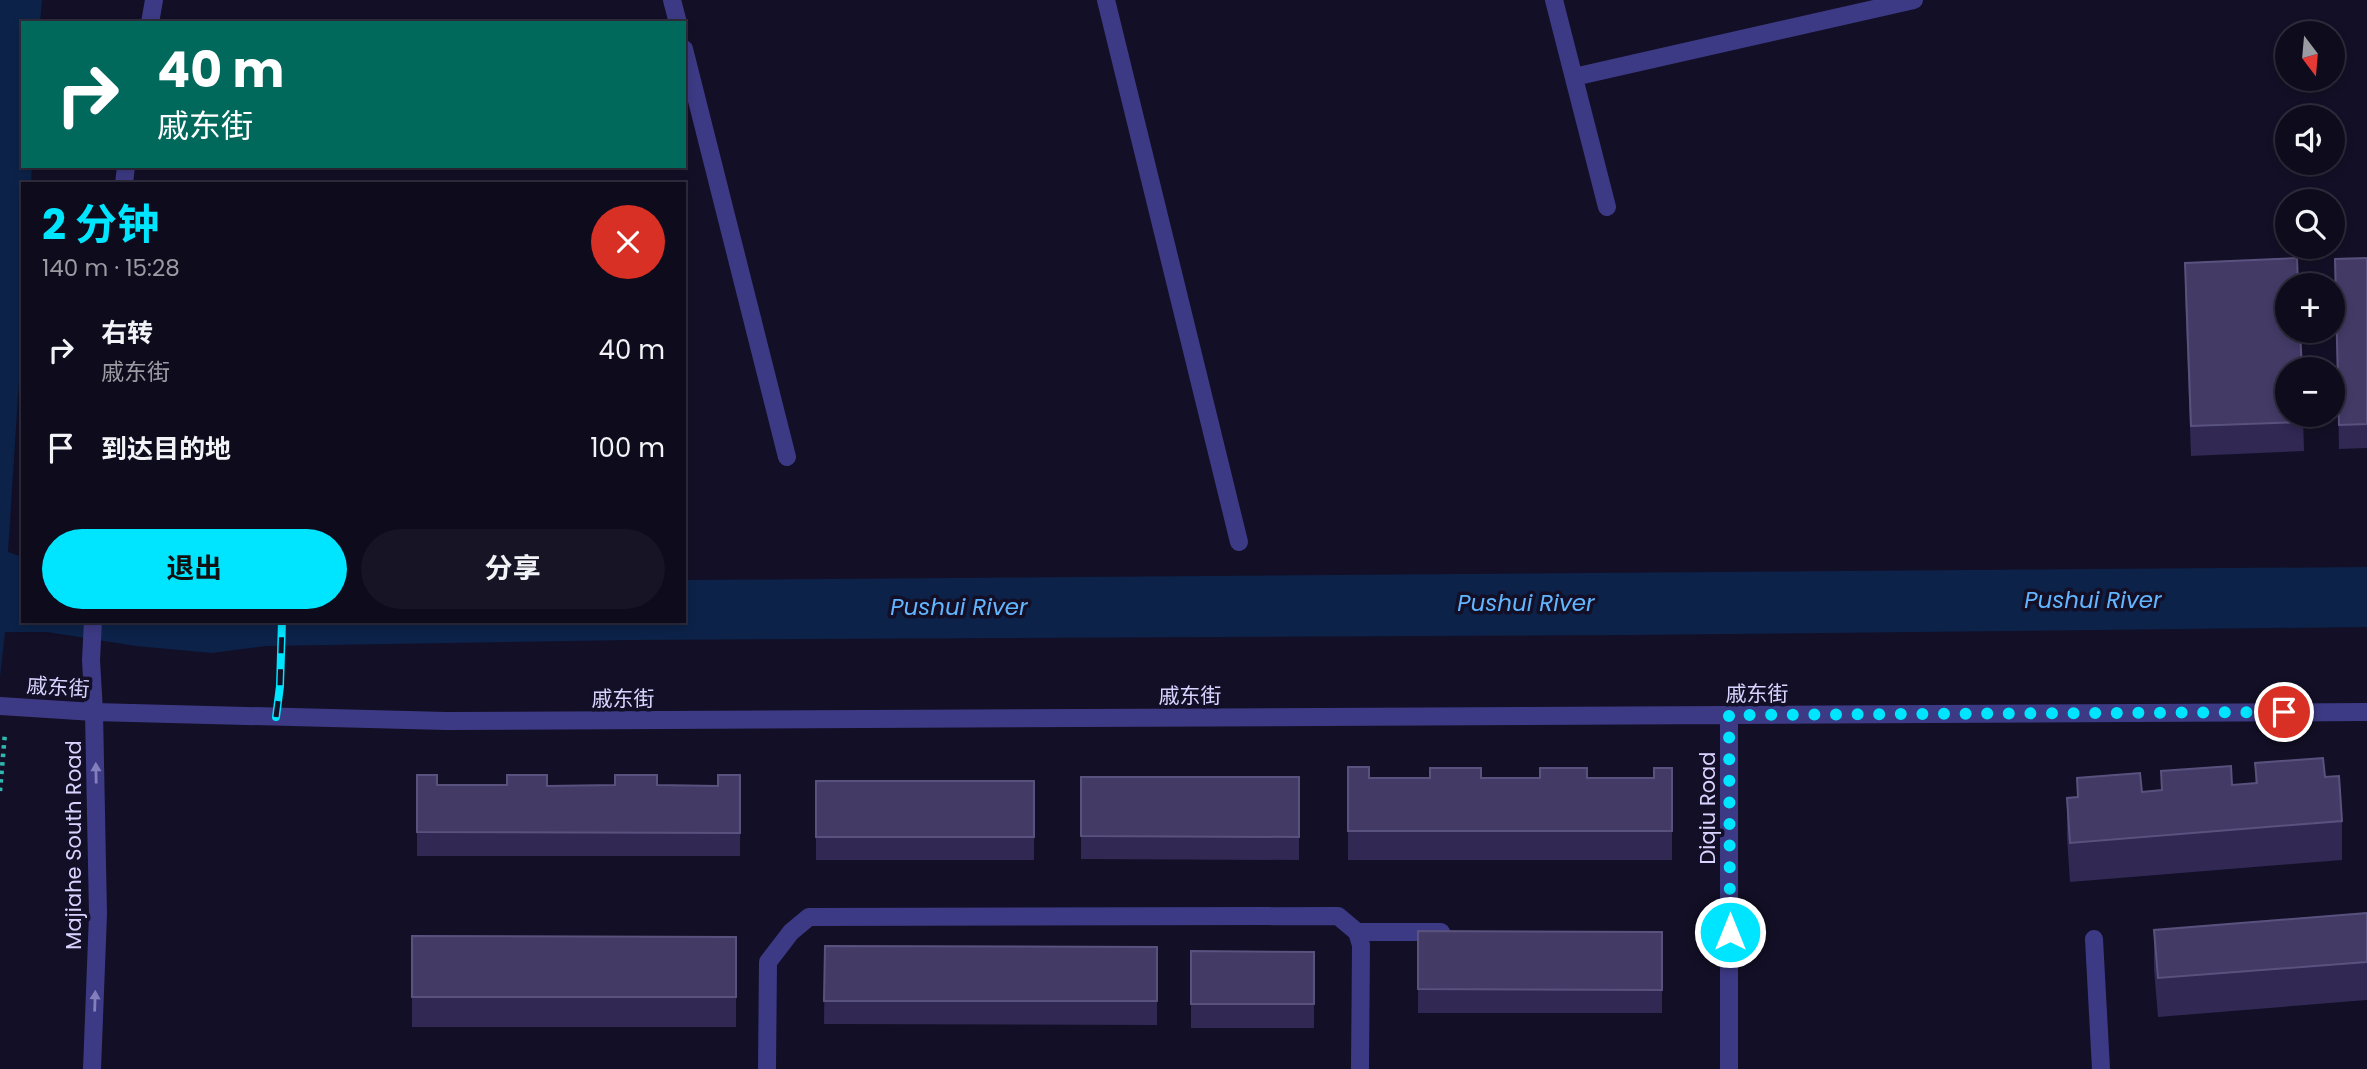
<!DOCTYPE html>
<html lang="zh">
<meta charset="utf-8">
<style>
body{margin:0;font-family:Poppins,"Noto Sans SC",sans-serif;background:#171425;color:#f1f3f6;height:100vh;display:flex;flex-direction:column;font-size:26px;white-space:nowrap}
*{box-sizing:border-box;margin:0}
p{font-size:23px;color:#9b9ba3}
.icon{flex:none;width:38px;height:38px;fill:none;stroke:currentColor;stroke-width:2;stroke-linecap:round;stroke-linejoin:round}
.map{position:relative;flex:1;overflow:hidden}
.panel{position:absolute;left:21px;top:182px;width:665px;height:441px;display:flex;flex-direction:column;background:#0e0b1c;border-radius:0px;box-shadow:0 4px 10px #0003,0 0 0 2px #2e2b3b}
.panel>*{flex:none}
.hud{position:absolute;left:21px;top:21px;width:665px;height:147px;border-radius:0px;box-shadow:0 4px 10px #0003,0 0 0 2px #2e2b3b;background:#00695c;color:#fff;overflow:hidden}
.needle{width:46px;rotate:164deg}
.fabs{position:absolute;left:2275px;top:21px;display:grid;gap:14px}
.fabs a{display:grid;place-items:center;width:70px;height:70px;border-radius:50%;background:#0e0b1c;box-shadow:0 4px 10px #0003,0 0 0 2px #2e2b3b;font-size:35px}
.pin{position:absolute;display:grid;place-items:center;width:60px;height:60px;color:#fff;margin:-30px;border:4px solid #fff;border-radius:50%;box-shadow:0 2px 7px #0007}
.me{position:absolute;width:77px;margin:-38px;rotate:0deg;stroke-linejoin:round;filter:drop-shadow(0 0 5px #0008)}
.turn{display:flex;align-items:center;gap:24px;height:147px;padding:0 21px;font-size:32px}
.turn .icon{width:91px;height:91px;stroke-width:2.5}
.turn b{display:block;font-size:49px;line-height:60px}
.round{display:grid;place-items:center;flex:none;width:74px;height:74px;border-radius:37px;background:#171425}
.headline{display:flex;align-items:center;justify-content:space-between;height:119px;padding:0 21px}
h1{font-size:42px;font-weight:700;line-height:52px;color:#00e5ff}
.button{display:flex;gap:14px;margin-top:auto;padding:14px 21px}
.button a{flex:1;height:80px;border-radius:42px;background:#00e5ff;color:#111;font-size:28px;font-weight:700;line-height:80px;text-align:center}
.button a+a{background:#171425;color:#f1f3f6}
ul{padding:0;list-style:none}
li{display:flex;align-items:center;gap:21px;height:98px;padding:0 21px}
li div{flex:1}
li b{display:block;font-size:26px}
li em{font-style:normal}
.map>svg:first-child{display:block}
.water{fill:#0c2248}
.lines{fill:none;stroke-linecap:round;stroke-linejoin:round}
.path{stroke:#2fb8b0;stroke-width:4.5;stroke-dasharray:3.5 5;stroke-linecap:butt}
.minor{stroke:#3d3a85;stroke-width:18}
.rail-casing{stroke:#00e5ff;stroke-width:8}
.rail{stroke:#130f26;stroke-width:5;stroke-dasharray:16;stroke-linecap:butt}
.wall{fill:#312854}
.building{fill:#433a66;stroke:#5a527e;stroke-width:2}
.oneway{fill:#837fbc}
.route{stroke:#00e5ff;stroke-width:12;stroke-dasharray:0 21.6}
.labels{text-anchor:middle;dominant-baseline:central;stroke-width:7;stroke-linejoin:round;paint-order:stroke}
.street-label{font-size:21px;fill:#d9d4ff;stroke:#130f26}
.water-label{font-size:23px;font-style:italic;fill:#62b6ff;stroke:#130f26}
</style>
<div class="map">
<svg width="2367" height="1069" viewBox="0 0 2367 1069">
<rect width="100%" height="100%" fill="#130f26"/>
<path class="water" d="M 0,0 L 42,0 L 40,23 L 23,23 L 23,166 L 32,166 L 31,184 L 23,184 L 23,319 L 8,552 L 23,557 L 23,621 L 684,621 L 684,580 L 2367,567 L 2367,627 L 1634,635 L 631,640 L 266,646 L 212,653 L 136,646 L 47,632 L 5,632 L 0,677 Z"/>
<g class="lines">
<path class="path" d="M 0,791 L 5,733"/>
<path class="minor" d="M 672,0 L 678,23
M 1106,0 L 1239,542
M 1554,0 L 1607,207
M 150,23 L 154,0
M 684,49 L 787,457
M 1574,77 L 1914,0
M 124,184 L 126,166
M 0,706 L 94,712 L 446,721 L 2367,712
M 1357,932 L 1441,932
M 2094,939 L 2101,1069
M 92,1069 L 98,914 L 94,712 L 91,660 L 93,621
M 767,1069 L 768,962 L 791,932 L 809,917 L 1338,916 L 1357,932 L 1361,945 L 1360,1069
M 1729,1069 L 1729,715"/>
<g class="rail-casing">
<path id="rail" d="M 276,717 L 280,686 L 282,621"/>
</g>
<use href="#rail" class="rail"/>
</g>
<path class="wall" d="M 2367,258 L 2367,448 L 2339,449 L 2335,259 Z
M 2185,263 L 2303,415 L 2304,451 L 2191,456 L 2185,293 Z
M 2255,763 L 2325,777 L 2342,821 L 2342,860 L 2070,882 L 2067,837 L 2067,798 L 2077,797 L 2077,778 L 2142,792 L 2161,790 L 2161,771 L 2232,785 L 2255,783 Z
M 1348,767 L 1369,778 L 1654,778 L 1672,768 L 1672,860 L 1348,860 Z
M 417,775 L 437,785 L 547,786 L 718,786 L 740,775 L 740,856 L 417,856 Z
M 1081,777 L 1299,777 L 1299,860 L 1081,859 Z
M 816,781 L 1034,781 L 1034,860 L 816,860 Z
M 2367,913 L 2367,1000 L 2158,1017 L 2154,969 L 2154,930 Z
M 1418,931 L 1662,932 L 1662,1013 L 1418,1013 Z
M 412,936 L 736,937 L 736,1027 L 412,1027 Z
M 825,946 L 1157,947 L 1157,1025 L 824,1024 Z
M 1191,951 L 1314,952 L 1314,1028 L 1191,1028 Z"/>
<path class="building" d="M 2297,258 L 2298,285 L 2287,285 L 2287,331 L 2300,331 L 2302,369 L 2287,369 L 2287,415 L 2303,415 L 2304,422 L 2191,426 L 2185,263 Z
M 2367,258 L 2367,424 L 2339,425 L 2335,259 Z
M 2323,758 L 2325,777 L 2339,776 L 2342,821 L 2070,843 L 2067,798 L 2078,797 L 2077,778 L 2140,773 L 2142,792 L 2162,790 L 2161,771 L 2231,766 L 2232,785 L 2257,783 L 2255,763 Z
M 1348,767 L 1369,767 L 1369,778 L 1430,778 L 1430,768 L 1481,768 L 1481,778 L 1540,778 L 1540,768 L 1587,768 L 1587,778 L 1654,778 L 1654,768 L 1672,768 L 1672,831 L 1348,831 Z
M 417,775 L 437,775 L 437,785 L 507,785 L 507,775 L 547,775 L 547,786 L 615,785 L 615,775 L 657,775 L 657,785 L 718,786 L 718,775 L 740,775 L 740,833 L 417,832 Z
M 1081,777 L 1299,777 L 1299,837 L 1081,836 Z
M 816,781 L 1034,781 L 1034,837 L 816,837 Z
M 2367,913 L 2367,962 L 2158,978 L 2154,930 Z
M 1418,931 L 1662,932 L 1662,990 L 1418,989 Z
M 412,936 L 736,937 L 736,997 L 412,997 Z
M 825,946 L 1157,947 L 1157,1001 L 824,1001 Z
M 1191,951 L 1314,952 L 1314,1004 L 1191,1004 Z"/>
<defs><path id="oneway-solid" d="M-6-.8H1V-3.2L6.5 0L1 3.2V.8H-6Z" transform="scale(1.75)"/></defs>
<g class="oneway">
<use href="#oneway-solid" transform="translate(96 773) rotate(-91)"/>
<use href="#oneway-solid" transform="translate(95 1001) rotate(-88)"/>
</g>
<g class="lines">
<path class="route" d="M 1730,932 L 1729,715 L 2284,712"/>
</g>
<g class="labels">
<g class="street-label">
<text transform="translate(58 687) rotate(4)">戚东街</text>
<text x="1757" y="693">戚东街</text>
<text x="1190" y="695">戚东街</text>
<text x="623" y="698">戚东街</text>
<text transform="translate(1707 808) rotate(-90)">Diqiu Road</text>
<text transform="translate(73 845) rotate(-90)">Majiahe South Road</text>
</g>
<g class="water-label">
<text x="2093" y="600">Pushui River</text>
<text x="1526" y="603">Pushui River</text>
<text x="959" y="607">Pushui River</text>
</g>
</g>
</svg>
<div class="fabs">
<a><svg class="needle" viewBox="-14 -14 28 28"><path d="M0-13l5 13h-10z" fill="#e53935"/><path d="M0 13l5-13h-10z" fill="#9b9ba3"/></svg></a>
<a><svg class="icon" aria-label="sound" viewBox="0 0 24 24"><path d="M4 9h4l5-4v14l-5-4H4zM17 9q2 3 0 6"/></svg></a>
<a><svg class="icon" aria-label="search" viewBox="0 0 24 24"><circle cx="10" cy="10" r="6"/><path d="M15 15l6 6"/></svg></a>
<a>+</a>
<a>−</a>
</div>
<div class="pin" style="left:2284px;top:712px;background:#d93025"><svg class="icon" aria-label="arrive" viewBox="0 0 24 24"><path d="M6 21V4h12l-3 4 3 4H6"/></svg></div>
<svg class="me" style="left:1730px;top:932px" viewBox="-20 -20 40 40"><circle r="17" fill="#00e5ff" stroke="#fff" stroke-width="3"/><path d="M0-11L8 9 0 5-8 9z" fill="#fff"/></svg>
<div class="hud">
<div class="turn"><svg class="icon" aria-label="right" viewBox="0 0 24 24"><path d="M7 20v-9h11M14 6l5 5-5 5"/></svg><div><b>40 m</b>戚东街</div></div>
</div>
<section class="panel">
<div class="headline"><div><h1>2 分钟</h1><p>140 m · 15:28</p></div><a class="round" style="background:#d93025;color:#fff"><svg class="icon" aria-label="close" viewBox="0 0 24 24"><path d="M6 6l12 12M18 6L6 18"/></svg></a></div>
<ul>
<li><svg class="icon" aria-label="right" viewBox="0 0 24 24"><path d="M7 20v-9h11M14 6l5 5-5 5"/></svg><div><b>右转</b><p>戚东街</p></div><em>40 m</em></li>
<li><svg class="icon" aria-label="arrive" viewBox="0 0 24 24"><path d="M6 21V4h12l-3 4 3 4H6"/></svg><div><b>到达目的地</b></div><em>100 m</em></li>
</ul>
<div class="button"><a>退出</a><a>分享</a></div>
</section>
</div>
